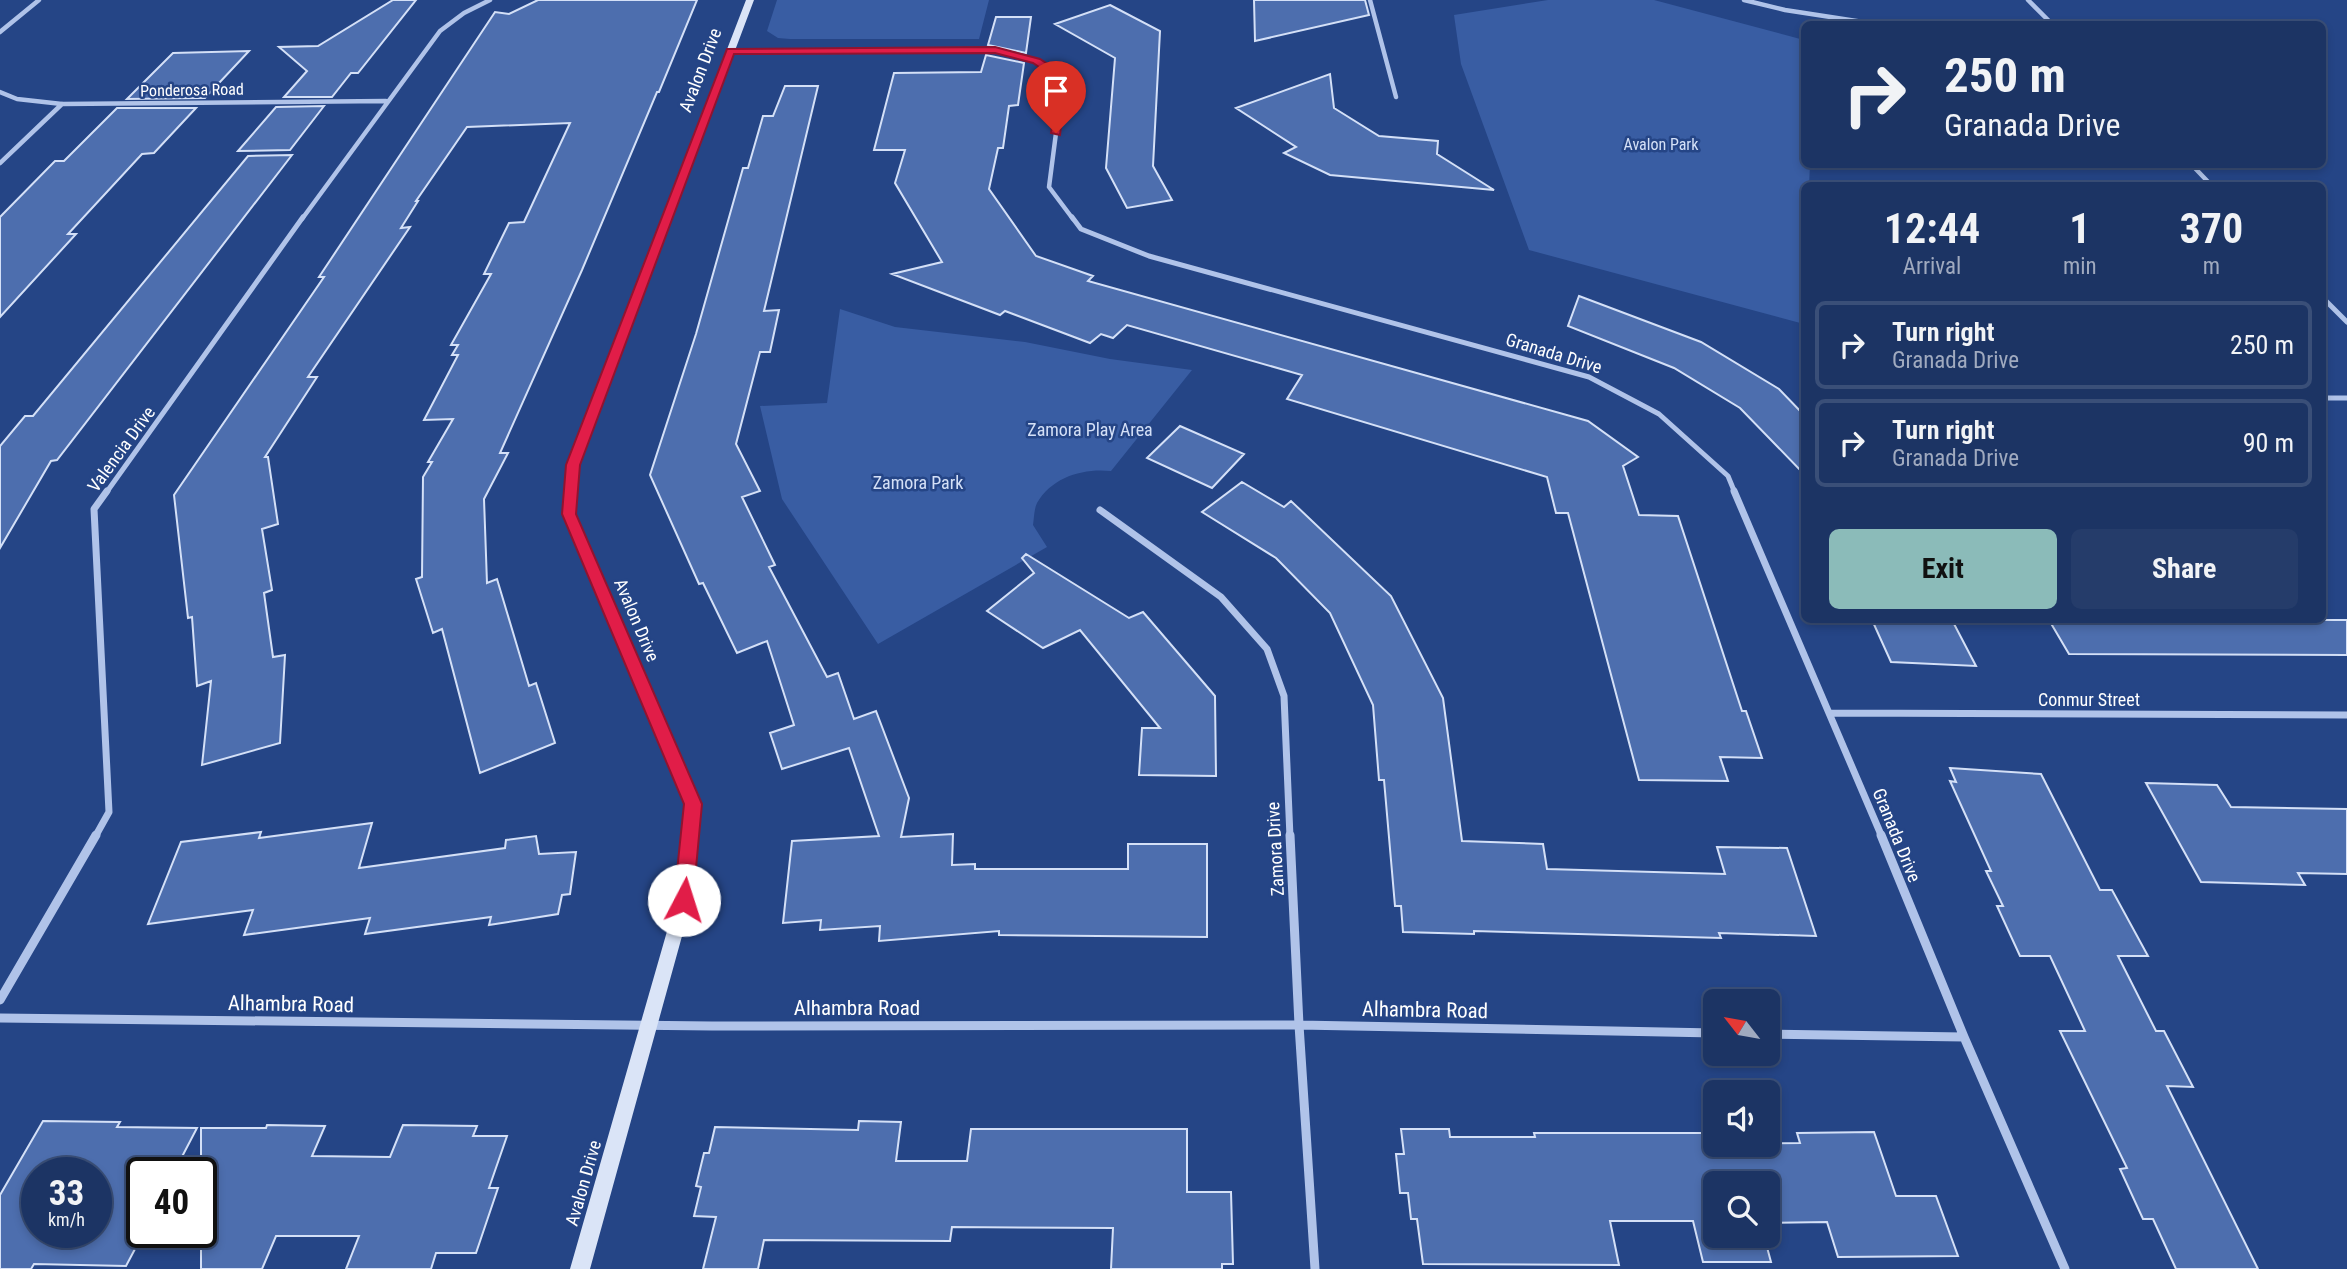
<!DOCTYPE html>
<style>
body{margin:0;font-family:"Roboto Condensed",sans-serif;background:#253c6a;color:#f1f3f6;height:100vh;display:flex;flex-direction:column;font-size:26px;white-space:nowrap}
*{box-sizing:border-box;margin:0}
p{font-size:23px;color:#a0aabf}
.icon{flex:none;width:38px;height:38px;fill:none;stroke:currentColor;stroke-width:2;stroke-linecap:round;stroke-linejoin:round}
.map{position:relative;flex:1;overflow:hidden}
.side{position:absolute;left:1801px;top:182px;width:525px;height:441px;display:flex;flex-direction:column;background:#1c3464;border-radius:10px;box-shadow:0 4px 10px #0003,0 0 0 2px #3a4f78}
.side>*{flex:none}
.guide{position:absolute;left:1801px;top:21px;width:525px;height:147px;border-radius:10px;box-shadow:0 4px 10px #0003,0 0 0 2px #3a4f78;background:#1c3464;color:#f1f3f6;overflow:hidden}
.needle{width:46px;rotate:301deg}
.tools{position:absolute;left:1703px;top:989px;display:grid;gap:14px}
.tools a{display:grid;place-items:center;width:77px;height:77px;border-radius:10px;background:#1c3464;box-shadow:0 4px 10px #0003,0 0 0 2px #3a4f78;font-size:35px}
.speed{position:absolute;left:21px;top:1157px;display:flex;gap:14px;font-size:35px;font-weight:700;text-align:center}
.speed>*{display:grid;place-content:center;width:91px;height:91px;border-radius:50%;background:#1c3464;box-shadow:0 4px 10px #0003,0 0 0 2px #3a4f78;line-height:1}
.speed small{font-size:18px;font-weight:400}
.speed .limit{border:4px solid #111;border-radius:10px;background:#fff;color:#111}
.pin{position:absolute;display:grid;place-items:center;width:60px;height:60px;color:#fff;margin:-72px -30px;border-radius:50% 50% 50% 0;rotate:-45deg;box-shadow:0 0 7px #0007}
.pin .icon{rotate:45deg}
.me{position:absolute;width:77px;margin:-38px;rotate:5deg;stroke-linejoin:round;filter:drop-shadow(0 0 5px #0008)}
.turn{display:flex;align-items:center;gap:24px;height:147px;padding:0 28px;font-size:32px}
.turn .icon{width:91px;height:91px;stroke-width:2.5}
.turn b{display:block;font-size:49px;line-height:60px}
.eta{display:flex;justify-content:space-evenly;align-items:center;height:119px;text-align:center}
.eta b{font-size:42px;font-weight:700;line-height:49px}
.primary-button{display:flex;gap:14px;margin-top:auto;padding:14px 28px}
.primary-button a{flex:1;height:80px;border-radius:10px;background:#8bbbb9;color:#111;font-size:28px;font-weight:700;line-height:80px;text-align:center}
.primary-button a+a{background:#253c6a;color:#f1f3f6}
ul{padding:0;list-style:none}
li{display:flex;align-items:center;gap:21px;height:88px;margin:0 14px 10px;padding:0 14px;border:4px solid #3a4f78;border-radius:10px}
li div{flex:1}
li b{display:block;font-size:26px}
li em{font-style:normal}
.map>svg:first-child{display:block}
.green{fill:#395da3}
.building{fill:#4d6eae;stroke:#d4e0f7;stroke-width:2;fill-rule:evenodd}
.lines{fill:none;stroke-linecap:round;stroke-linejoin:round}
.street-far3{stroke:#b0c3e9;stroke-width:4.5}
.street-far2{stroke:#b0c3e9;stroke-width:5}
.street-far1{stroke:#b0c3e9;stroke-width:7}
.street{stroke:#b0c3e9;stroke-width:9}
.secondary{fill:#dae4f7;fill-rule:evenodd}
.route{fill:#e11d48;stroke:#92132f;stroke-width:2}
.labels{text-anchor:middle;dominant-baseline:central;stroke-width:5;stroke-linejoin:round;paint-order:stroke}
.far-street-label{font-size:16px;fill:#fff;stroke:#254586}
.far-park-label{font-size:16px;fill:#d4e0f7;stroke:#254586}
.street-label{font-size:18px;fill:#fff;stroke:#254586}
.park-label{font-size:18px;fill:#d4e0f7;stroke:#254586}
.near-street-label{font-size:21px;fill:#fff;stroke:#254586}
</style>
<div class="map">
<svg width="2347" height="1269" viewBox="0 0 2347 1269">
<rect width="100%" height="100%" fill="#254586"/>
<path class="green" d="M 777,0 L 989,0 L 979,39 L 790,39 L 778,38 L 767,31 Z
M 1548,0 L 1654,0 L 1804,40 L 1804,164 L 1810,165 L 1809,185 L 1804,186 L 1804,324 L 1529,250 L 1461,64 L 1454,15 Z
M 840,309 L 895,327 L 1025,342 L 1110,359 L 1192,370 L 1111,471 C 1083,468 1052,477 1037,503 C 1034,509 1034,519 1033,525 L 1047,547 L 878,644 L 782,499 L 760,406 L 827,403 Z"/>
<path class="building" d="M 393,0 L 416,0 L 358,73 L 351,73 L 332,97 L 284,97 L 307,71 L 279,47 L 318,46 Z
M 538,0 L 697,0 L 659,92 L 657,92 L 582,270 L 500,453 L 508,453 L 484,499 L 487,583 L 497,579 L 529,686 L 536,683 L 555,743 L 480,773 L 442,629 L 433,633 L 416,579 L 422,577 L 423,477 L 432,462 L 428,462 L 453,419 L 424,420 L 458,355 L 452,355 L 458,345 L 451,345 L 491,274 L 484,274 L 509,223 L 524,222 L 570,123 L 467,127 L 416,201 L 418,201 L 401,228 L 410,227 L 308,377 L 317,377 L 265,457 L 268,457 L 278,524 L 262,529 L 272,590 L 264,593 L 273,657 L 285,655 L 280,743 L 202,765 L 211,681 L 197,686 L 192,617 L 188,618 L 174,495 L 324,277 L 319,277 L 495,12 L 509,14 Z
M 1254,0 L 1365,0 L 1369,15 L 1255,41 Z
M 1110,5 L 1160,31 L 1153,166 L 1172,200 L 1127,208 L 1106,168 L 1115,58 L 1055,24 Z
M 996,17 L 1031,17 L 1026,53 L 988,45 Z
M 249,51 L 205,98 L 127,99 L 173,53 Z
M 986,55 L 1024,63 L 1018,105 L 1009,106 L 1003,148 L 998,148 L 989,189 L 1036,256 L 1093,276 L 1088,281 L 1588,421 L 1638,457 L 1623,466 L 1639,515 L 1678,516 L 1742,711 L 1746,711 L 1762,758 L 1720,757 L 1728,781 L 1639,780 L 1568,513 L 1556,513 L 1547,477 L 1287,399 L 1302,375 L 1127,325 L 1113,338 L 1101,334 L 1090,343 L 1005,311 L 1000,315 L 892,274 L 942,262 L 895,183 L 905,150 L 874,150 L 894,73 L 981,72 Z
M 1330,74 L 1334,108 L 1379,136 L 1438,141 L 1437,154 L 1494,190 L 1330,175 L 1284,153 L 1296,147 L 1236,108 Z
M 785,86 L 818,86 L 764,311 L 779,310 L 770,352 L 760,352 L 736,444 L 760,491 L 742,497 L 775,565 L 769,567 L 827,677 L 838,673 L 854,719 L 876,711 L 909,798 L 901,837 L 953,834 L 952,865 L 975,864 L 975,869 L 1128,869 L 1128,844 L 1207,844 L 1207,937 L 999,935 L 999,931 L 879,941 L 880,926 L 820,930 L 821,920 L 783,923 L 792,841 L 879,836 L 849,748 L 782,769 L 770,733 L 794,725 L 767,641 L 737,653 L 703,583 L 699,584 L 650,475 L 696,334 L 743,168 L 748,168 L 763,116 L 773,116 Z
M 324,106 L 290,150 L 238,151 L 276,107 Z
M 117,108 L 196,108 L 154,153 L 142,154 L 68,234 L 76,234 L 0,317 L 0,217 L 55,161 L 64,161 Z
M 292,155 L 57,460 L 51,461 L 0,548 L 0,446 L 25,416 L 33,416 L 248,156 Z
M 1579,296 L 1701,342 L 1779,389 L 1804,415 L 1804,474 L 1740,408 L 1674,368 L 1568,326 Z
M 1180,426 L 1244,454 L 1212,488 L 1147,458 Z
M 1242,482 L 1284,507 L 1291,501 L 1391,596 L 1443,698 L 1462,841 L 1543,844 L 1547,869 L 1725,874 L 1717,847 L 1787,848 L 1816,936 L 1719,933 L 1721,938 L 1474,931 L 1474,934 L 1403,932 L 1401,906 L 1395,906 L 1384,780 L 1379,780 L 1373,705 L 1330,613 L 1276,558 L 1202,512 Z
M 1026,554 L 1129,618 L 1143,612 L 1215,696 L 1216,776 L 1139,775 L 1142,728 L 1160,728 L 1080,630 L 1043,648 L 987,611 L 1034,573 L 1022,558 Z
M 1872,620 L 1952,620 L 1976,666 L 1891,662 Z
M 2049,620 L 2347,620 L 2347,655 L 2069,654 Z
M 1950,768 L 2041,774 L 2100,890 L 2112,890 L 2148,956 L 2118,956 L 2156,1031 L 2164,1031 L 2193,1087 L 2167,1086 L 2258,1269 L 2176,1269 L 2153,1219 L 2143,1219 L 2120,1169 L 2127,1168 L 2060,1031 L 2085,1031 L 2050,956 L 2020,956 L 1997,906 L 2003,906 L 1986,871 L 1991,871 L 1950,781 L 1956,782 Z
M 2146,783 L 2217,785 L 2231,807 L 2347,809 L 2347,874 L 2298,873 L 2305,885 L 2201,882 Z
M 372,823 L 359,868 L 505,848 L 506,840 L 536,836 L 539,854 L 576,852 L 570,894 L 562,895 L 558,914 L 489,925 L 491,917 L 365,934 L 370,918 L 244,935 L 253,910 L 148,924 L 181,842 L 261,832 L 259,838 Z
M 43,1121 L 120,1122 L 117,1127 L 197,1128 L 174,1172 L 142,1172 L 144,1232 L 126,1266 L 34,1264 L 31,1269 L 0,1269 L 0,1195 ZM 37,1172 L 96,1172 L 96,1232 L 37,1232 Z
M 859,1121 L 901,1122 L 896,1161 L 967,1161 L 971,1129 L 1187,1129 L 1187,1192 L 1231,1192 L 1233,1264 L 1222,1264 L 1222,1269 L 1111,1269 L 1113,1228 L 952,1227 L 950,1241 L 764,1240 L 758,1269 L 703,1269 L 716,1217 L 694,1216 L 701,1187 L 696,1186 L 704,1153 L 709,1153 L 715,1127 L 858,1130 Z
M 267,1125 L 325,1126 L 312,1156 L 390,1157 L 403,1125 L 477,1126 L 473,1136 L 507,1136 L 489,1188 L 498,1188 L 476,1253 L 436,1253 L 431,1269 L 346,1269 L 359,1236 L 276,1236 L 262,1269 L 201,1269 L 201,1128 L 266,1128 Z
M 1401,1129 L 1449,1129 L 1450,1137 L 1535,1137 L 1534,1133 L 1715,1133 L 1715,1144 L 1800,1143 L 1797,1133 L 1874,1132 L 1896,1196 L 1936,1196 L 1958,1256 L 1838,1257 L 1827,1222 L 1768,1223 L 1768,1183 L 1715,1183 L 1715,1236 L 1764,1236 L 1771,1262 L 1703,1262 L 1693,1221 L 1610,1221 L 1619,1265 L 1423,1264 L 1417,1219 L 1411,1219 L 1408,1193 L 1400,1193 L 1396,1154 L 1404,1154 Z"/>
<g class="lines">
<path class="street-far3" d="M 1370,0 L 1396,97
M 1744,0 L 1785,10 L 1876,24
M 2028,0 L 2052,24
M 0,32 L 39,0
M 730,51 L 995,50 L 1036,61 L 1063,79 L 1049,187 L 1073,219
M 0,92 L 17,99 L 62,104 L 386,101
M 0,163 L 62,104
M 2191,164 L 2212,186
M 302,219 L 440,31 L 464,13 L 490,0"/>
<path class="street-far2" d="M 1072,217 L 1081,229 L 1149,256 L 1589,377 L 1659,414 L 1728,476 L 1735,493
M 2322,297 L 2347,322
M 2322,398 L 2347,398
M 106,493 L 303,217"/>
<path class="street-far1" d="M 1734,491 L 1882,837
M 1100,510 L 1221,597 L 1267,649 L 1284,696 L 1290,837
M 1831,713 L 2347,715
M 95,837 L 109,812 L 94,509 L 107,491"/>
<path class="street" d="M 1290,835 L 1299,1025 L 1315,1269
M 1881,835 L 1964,1037 L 2065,1269
M 0,1000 L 96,835
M 0,1018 L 712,1026 L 1299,1025 L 1715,1033
M 1768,1034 L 1964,1037"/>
<path class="secondary" d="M 746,0 L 754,0 L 579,465 L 575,514 L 701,805 L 692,900 L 590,1269 L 570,1269 L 676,900 L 685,805 L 563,514 L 567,465 Z"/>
</g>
<path class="route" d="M 995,47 L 1040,59 L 1067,77 L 1060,135 L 1051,133 L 1058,80 L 1033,63 L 995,53 L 734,54 L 580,465 L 576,514 L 702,804 L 693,900 L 690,906 L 684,909 L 677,906 L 674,900 L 684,804 L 562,514 L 566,465 L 727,49 Z"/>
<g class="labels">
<g class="far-street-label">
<text transform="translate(192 90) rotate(-1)">Ponderosa Road</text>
</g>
<g class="far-park-label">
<text x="1661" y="144">Avalon Park</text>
</g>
<g class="street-label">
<text transform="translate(700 70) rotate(-69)">Avalon Drive</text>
<text transform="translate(1554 353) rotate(17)">Granada Drive</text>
<text transform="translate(121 449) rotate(-54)">Valencia Drive</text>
<text transform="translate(637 620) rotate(67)">Avalon Drive</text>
<text x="2089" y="699">Conmur Street</text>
<text transform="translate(1897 835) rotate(68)">Granada Drive</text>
<text transform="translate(1275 849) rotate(-93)">Zamora Drive</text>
<text transform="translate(583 1183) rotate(-74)">Avalon Drive</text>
</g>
<g class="park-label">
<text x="1090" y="429">Zamora Play Area</text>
<text x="918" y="482">Zamora Park</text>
</g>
<g class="near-street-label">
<text transform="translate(291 1004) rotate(1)">Alhambra Road</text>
<text x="857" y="1008">Alhambra Road</text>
<text transform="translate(1425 1010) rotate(1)">Alhambra Road</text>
</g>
</g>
</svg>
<div class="tools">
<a><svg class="needle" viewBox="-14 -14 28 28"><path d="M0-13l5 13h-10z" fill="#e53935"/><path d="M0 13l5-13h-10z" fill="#a0aabf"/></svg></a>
<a><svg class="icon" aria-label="sound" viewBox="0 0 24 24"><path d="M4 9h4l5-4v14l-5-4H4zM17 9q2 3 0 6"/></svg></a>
<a><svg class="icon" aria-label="search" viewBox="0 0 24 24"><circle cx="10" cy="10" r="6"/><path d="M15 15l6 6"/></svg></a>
</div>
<div class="speed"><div>33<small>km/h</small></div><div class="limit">40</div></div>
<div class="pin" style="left:1056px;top:133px;background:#d93025"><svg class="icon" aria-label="arrive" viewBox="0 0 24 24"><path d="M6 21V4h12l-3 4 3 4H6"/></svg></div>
<svg class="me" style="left:684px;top:900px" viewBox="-20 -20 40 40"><circle r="19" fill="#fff"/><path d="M0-13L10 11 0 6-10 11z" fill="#e11d48"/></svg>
<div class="guide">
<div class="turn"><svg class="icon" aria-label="right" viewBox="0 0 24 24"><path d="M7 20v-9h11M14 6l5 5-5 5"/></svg><div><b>250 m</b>Granada Drive</div></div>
</div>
<section class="side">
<div class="eta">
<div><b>12:44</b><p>Arrival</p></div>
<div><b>1</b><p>min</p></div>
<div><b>370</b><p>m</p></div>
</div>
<ul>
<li><svg class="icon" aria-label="right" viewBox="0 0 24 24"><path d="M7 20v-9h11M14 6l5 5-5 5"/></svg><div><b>Turn right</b><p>Granada Drive</p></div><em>250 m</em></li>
<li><svg class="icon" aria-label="right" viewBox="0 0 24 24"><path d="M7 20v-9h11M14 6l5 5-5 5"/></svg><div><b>Turn right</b><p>Granada Drive</p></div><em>90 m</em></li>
</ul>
<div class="primary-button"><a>Exit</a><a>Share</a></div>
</section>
</div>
